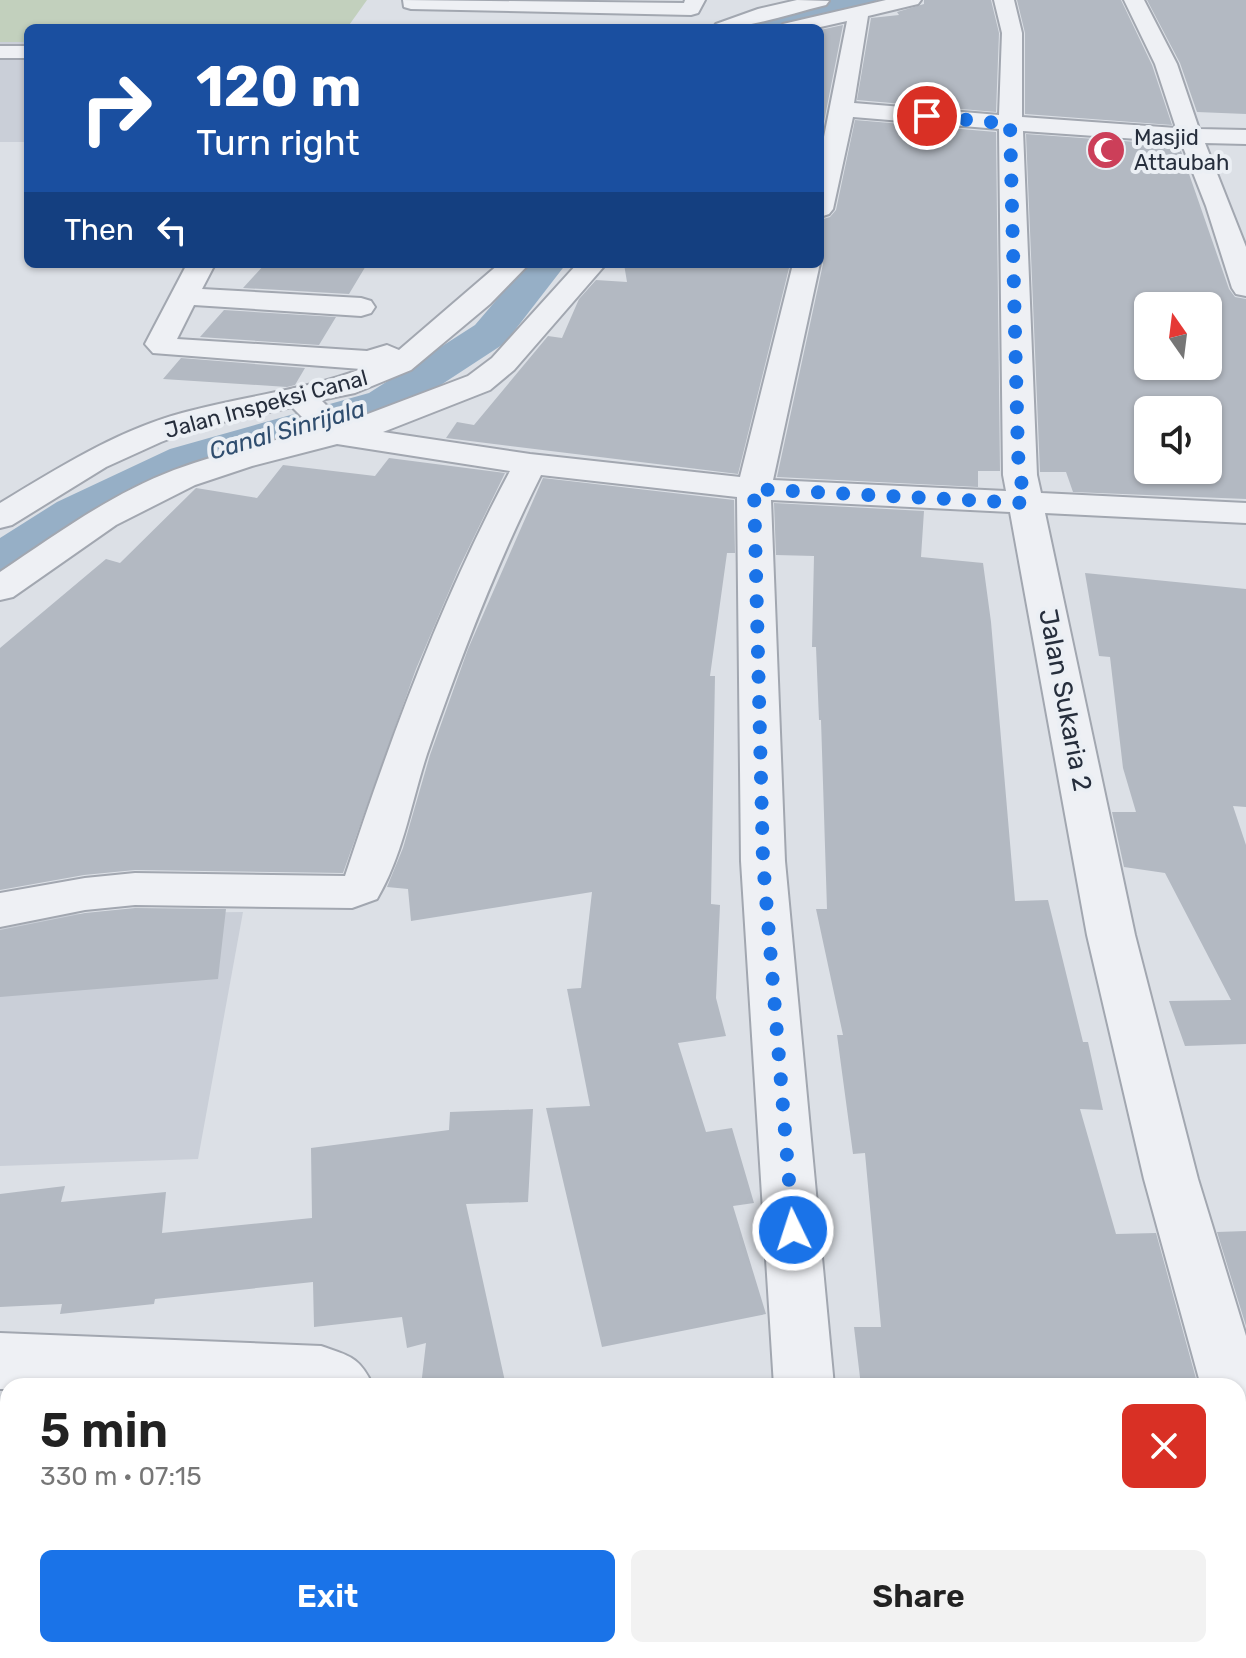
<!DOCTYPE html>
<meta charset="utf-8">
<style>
body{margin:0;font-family:Rubik,sans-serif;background:#f2f2f2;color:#222;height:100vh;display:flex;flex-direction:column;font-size:30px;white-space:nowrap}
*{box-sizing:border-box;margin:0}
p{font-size:26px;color:#767676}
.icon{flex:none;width:44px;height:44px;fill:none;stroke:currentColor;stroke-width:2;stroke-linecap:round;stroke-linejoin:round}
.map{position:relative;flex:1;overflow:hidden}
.panel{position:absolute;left:0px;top:1378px;width:1246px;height:280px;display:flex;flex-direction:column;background:#fff;border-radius:24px 24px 0 0;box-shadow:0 2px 6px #0004}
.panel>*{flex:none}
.hud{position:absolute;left:24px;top:24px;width:800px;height:244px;border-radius:12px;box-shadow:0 2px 6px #0004;background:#1a4fa0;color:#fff;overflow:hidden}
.needle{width:52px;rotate:346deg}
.controls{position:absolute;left:1134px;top:292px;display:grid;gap:16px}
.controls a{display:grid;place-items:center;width:88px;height:88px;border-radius:12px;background:#fff;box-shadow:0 2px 6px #0004;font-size:40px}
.pin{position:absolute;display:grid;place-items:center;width:68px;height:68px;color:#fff;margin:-34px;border:4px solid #fff;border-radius:50%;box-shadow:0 2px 8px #0007}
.me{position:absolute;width:88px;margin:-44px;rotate:356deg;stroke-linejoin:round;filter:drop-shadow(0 0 6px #0008)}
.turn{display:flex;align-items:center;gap:28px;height:168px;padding:0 40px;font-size:36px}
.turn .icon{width:104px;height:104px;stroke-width:2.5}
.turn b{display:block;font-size:56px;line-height:68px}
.then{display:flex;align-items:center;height:76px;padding:0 40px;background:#0003;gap:16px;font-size:30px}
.round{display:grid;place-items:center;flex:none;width:84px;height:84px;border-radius:12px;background:#f2f2f2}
.summary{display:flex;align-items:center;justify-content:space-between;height:136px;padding:0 40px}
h1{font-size:48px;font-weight:600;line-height:60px}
.button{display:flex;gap:16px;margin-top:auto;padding:16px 40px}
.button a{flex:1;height:92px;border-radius:12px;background:#1a73e8;color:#fff;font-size:32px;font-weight:600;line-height:92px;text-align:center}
.button a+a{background:#f2f2f2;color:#222}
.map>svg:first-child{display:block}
.built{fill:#cacfd8}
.green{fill:#c2d0bd}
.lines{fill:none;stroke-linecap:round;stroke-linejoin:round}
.canal{fill:#96afc6;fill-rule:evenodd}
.building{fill:#b3b9c2;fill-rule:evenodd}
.minor-casing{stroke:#a2a7b0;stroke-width:4}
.minor{fill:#eef0f4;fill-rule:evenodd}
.route{stroke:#1a73e8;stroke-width:14;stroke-dasharray:0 25.2}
.labels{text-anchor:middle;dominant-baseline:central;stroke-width:8;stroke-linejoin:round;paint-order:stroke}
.far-poi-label{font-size:22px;fill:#262e3c;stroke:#ebeff4;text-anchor:start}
.far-street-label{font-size:22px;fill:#262e3c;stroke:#ebeff4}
.far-water-label{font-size:24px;font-style:italic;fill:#304e6f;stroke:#ebeff4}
.street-label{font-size:26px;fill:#262e3c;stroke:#ebeff4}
</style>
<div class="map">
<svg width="1246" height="1658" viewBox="0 0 1246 1658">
<rect width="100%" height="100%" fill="#dce0e6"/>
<path class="built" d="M 0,42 L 28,42 L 28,142 L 0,142 Z
M 243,912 L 198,1159 L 0,1166 L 0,929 L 73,914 Z"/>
<path class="green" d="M 0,0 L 367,0 L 347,28 L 28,28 L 28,42 L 0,42 Z"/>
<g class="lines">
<path class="canal" d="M 825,0 L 877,0 L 873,6 L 773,28 L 735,28 L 743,18 Z
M 527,264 L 566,264 L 505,343 L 401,411 L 202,469 L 91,522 L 18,571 L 0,575 L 0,538 L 57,502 L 170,449 L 369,393 L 475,325 Z"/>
</g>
<path class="building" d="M 924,0 L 991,0 L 999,33 L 996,112 L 857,100 L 871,18 L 899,15 L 897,12 L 924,4 Z
M 1017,0 L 1121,0 L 1152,65 L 1172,125 L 1025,114 L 1025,33 Z
M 1147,0 L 1246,0 L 1246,114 L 1197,112 L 1180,63 Z
M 843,25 L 820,142 L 820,30 Z
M 855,120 L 996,132 L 1000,471 L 978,471 L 978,487 L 777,477 L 823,264 L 820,260 L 820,220 L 830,217 L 836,210 Z
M 1026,134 L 1179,145 L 1229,289 L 1235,297 L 1246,299 L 1246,499 L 1073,492 L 1066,472 L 1040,472 ZM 1148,306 L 1208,306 L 1208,366 L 1148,366 ZM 1148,410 L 1208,410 L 1208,470 L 1148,470 Z
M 265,264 L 367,264 L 349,294 L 243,288 Z
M 624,264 L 790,264 L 738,474 L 446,438 L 457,422 L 474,425 L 548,336 L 562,338 L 579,299 L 596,280 L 627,282 Z
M 224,310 L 336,317 L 319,345 L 200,337 Z
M 181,358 L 305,368 L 295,385 L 287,387 L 163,379 Z
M 389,458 L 505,473 L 459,568 L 416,669 L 343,873 L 135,870 L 84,875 L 0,890 L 0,648 L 106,559 L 120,563 L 196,488 L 257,498 L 283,465 L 375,476 Z
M 543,478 L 734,500 L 735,553 L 727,553 L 710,676 L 715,676 L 711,904 L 720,905 L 716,998 L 726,1036 L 678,1043 L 706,1132 L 732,1128 L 754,1203 L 733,1206 L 766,1314 L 602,1347 L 546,1108 L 590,1106 L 567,989 L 581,988 L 592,892 L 411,921 L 408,889 L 387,887 L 403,848 L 430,755 L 468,649 Z
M 774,503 L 924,511 L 921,557 L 983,563 L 991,622 L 1015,901 L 1048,900 L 1083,1042 L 1088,1042 L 1103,1110 L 1080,1109 L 1116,1234 L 1156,1233 L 1198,1386 L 861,1386 L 854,1327 L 881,1327 L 865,1153 L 853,1154 L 837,1035 L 843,1035 L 816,909 L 827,909 L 821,720 L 819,720 L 816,647 L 812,647 L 814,556 L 776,555 Z
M 1085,573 L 1246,589 L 1246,807 L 1233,806 L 1246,845 L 1246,1044 L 1185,1046 L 1169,1001 L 1231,1000 L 1165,873 L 1124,867 L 1112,812 L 1136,812 L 1123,768 L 1110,657 L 1099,656 Z
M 135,908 L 226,909 L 218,979 L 0,997 L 0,930 L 85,913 Z
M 533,1109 L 528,1202 L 466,1204 L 506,1386 L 421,1386 L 426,1343 L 407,1348 L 402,1317 L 314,1327 L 313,1282 L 155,1299 L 154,1304 L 60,1314 L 62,1304 L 0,1307 L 0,1194 L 65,1186 L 61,1202 L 166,1192 L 162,1233 L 312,1218 L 311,1148 L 449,1130 L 450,1112 Z
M 1246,1231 L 1246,1326 L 1217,1232 Z"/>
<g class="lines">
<g class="minor-casing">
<path id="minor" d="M 403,0 L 684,3 L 685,0 L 705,0 L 698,13 L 691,15 L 411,9 L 404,7 Z
M 797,0 L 829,1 L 826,5 C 789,14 751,28 713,28 L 716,24 L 758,9 Z
M 886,0 L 921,0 L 918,4 L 868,16 L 854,103 L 999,115 L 1002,33 L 994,0 L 1014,0 L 1022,33 L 1022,117 L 1176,128 L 1155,64 L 1124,0 L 1144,0 L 1177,64 L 1199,129 L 1246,130 L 1246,144 L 1205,143 L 1246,247 L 1246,296 L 1236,294 L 1232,288 L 1206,206 L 1181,142 L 1023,131 L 1037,475 L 1041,493 L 1246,503 L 1246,523 L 1045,513 L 1135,935 L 1198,1179 L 1246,1336 L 1246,1465 L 1238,1462 L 1238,1386 L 1201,1386 L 1144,1179 L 1087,935 L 1010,512 L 771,500 L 785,861 L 834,1386 L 774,1386 L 741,861 L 737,497 L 541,475 C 496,565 460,659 427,754 C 411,803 403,855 377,899 L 352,908 L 135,905 L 85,910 L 0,927 L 0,893 L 85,878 L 135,873 L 345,876 C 391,737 441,600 510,471 L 337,444 L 252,466 L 195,485 L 116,525 L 13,597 L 0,600 L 0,572 C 55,535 111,494 174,470 C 220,453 268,442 315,430 L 292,407 L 200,427 L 161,442 L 106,467 L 12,525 L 0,528 L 0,503 C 58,468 116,431 182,413 C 242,396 303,391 361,369 L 153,353 L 145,344 L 187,264 L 215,264 L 202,289 L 361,298 L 371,301 L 375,307 L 371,313 L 361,316 L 194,305 L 177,339 L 367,351 L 387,345 L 399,350 L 499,264 L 529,264 L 490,304 L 411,370 L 355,393 L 321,400 L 344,423 L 468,376 L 492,358 L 577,264 L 606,264 L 514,370 L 490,390 L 383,432 L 530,454 L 740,477 L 793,264 L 820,263 L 773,480 L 1006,491 L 1003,475 L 999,129 L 853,117 L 833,209 L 829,214 L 820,217 L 820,157 L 847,21 L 816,28 L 780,28 L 783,24 Z
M 0,46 L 28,46 L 28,58 L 0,58 Z
M 0,1333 L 321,1346 C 350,1356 360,1357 373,1386 L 8,1386 L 8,1389 L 0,1389 Z
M 305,1650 L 373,1650 L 372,1658 L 304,1658 Z
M 789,1650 L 857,1650 L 858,1658 L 790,1658 Z"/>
</g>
<use href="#minor" class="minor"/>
</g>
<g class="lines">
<path class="route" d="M 793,1230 L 763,861 L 754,489 L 1024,503 L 1018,455 L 1010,124 L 927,116"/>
</g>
<defs>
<g id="mosque-disc" transform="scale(2)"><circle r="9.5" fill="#cc3f59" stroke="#ebeff4"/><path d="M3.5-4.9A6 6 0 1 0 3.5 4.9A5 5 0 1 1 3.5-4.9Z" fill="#fff"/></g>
</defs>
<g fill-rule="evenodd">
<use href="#mosque-disc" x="1106" y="150"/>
</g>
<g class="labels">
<g class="far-poi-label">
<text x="1134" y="137">Masjid<tspan x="1134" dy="25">Attaubah</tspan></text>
</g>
<g class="far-street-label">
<text transform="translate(266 404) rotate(-15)">Jalan Inspeksi Canal</text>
</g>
<g class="far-water-label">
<text transform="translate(287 430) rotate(-16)">Canal Sinrijala</text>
</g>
<g class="street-label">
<text transform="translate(1065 700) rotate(79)">Jalan Sukaria 2</text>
</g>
</g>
</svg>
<div class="controls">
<a><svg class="needle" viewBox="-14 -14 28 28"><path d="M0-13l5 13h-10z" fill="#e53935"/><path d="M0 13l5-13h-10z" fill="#767676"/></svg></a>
<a><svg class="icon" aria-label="sound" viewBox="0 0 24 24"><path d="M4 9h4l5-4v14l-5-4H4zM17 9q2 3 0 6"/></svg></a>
</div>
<div class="pin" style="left:927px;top:116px;background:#d93025"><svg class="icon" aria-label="arrive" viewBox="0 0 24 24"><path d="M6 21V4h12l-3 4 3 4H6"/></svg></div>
<svg class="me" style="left:793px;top:1230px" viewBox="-20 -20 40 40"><circle r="17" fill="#1a73e8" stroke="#fff" stroke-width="3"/><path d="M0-11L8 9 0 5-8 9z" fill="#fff"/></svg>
<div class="hud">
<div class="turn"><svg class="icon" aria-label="right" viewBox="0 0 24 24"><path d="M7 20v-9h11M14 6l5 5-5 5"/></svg><div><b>120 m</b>Turn right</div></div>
<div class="then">Then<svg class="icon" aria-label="left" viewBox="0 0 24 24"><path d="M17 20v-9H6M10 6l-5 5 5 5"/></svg></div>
</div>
<section class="panel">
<div class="summary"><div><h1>5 min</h1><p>330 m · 07:15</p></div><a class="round" style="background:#d93025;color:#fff"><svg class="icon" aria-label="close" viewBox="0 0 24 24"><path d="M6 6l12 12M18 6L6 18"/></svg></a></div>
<div class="button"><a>Exit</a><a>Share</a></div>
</section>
</div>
